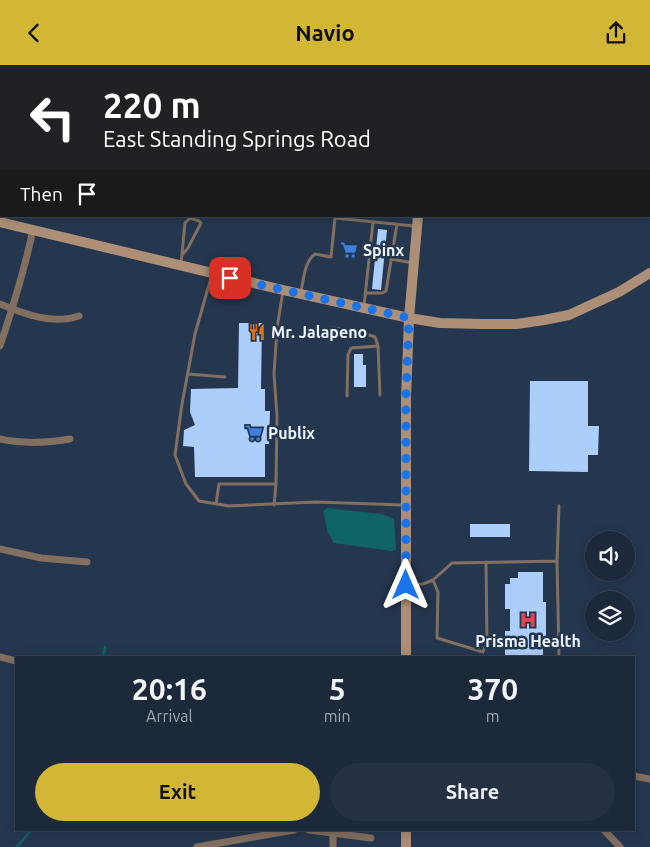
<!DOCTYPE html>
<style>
body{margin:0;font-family:Ubuntu,sans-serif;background:#253142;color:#f1f3f6;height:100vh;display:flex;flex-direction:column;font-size:19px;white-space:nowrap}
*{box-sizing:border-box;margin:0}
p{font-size:16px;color:#a0a6af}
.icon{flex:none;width:28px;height:28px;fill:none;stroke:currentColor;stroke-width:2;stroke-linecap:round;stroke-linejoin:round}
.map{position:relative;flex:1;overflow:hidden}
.drawer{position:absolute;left:15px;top:591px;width:620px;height:175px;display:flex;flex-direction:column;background:#1c293b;border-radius:0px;box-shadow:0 2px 12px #0003,0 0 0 1px #3a4555}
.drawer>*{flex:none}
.top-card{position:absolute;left:0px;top:0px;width:650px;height:152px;box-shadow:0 2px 12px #0003,0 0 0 1px #3a4555;background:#202124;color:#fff;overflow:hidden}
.controls{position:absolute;left:585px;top:466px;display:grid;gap:10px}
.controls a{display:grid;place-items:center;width:50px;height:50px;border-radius:50%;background:#1c293b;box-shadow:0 2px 12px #0003,0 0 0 1px #3a4555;font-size:25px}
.pin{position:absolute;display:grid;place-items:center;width:42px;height:42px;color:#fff;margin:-21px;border-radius:10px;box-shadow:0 2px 8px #0006}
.me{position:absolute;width:55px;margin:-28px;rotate:0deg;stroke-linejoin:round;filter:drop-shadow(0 0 4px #0008)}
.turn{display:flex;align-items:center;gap:18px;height:105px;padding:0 20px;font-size:22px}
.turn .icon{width:65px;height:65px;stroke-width:2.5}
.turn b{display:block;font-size:35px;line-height:42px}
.then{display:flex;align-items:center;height:48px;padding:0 20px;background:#0003;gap:10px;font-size:19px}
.eta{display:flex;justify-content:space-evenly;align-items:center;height:85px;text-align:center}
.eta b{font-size:30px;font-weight:700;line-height:35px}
.action{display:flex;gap:10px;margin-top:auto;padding:10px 20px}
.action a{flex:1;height:58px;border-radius:30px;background:#d2b736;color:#111;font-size:20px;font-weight:700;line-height:58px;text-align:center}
.action a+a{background:#253142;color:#f1f3f6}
header{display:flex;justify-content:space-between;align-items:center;height:65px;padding:0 20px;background:#d2b736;color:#111;font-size:22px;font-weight:700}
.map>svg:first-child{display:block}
.water{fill:#106367}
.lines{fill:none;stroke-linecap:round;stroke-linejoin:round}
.stream{stroke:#106367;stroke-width:2.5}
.building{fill:#accefb}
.lane{stroke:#826f60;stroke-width:3}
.street{stroke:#826f60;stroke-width:7}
.secondary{stroke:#ac8f76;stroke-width:10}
.route{stroke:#1a73e8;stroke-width:9;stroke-dasharray:0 16.2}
.labels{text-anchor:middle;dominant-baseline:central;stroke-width:5;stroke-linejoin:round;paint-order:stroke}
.poi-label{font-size:16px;font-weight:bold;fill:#edf4fd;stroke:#25374f;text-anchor:start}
</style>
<header><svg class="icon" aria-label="back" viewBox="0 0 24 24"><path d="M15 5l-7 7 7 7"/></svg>Navio<svg class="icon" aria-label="share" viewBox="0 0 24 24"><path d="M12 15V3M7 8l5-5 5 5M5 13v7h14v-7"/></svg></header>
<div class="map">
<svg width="650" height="782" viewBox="0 0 650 782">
<rect width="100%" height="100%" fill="#25374f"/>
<path class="water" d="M 327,443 L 382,449 L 394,454 L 396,485 L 392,486 L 334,478 L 328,468 L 323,446 Z"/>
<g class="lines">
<path class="stream" d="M 103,592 L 105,582
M 17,782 L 31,765"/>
</g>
<path class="building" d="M 378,164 L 387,165 L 381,225 L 372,224 Z
M 239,258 L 262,258 L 261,324 L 265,324 L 265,346 L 270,346 L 269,379 L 265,379 L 265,412 L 195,412 L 194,382 L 183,381 L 184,365 L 195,360 L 190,347 L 191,324 L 238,323 Z
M 354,289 L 363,289 L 363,300 L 366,300 L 366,322 L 354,322 Z
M 530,316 L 588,316 L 588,361 L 599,361 L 598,390 L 588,390 L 588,407 L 529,406 Z
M 470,459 L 510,459 L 510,472 L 470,472 Z
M 518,507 L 543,507 L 543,537 L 546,537 L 546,580 L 543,580 L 543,592 L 510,592 L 510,591 L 505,591 L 505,566 L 510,566 L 510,544 L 505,544 L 505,519 L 510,519 L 510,513 L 518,513 Z"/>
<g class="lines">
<path class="lane" d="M 391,194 L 413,198
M 181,199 L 185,158 L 190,153 L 199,156 L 201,158 L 188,183 L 182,190
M 212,209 L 195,269 L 182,339 L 175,390 L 186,419 L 199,436 L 229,441 L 316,437 L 403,440
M 301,226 C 304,214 304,197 315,189 L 331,192 L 335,153 L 414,161
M 365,228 L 382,228 L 386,226 L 397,159
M 364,241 L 373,157
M 334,263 L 363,268 L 375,272 L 378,281 L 380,330
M 188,309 L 225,312
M 347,331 L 348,290 L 351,283 L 378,281
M 216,439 L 219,419 L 276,419
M 274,440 L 276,419 L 277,351 L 274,309 L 277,263 L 283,226
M 557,496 L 559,592
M 433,515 L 438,527 L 437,573 L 483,587 L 487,577 L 486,497
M 407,520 L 423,519 L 433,515 L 452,498 L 557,496 L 559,441"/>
<path class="street" d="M 0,239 C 24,249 53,260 79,251
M 0,281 C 13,242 25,204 33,164
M 0,374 C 23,379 47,378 70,374
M 0,484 L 41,493 L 87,497
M 0,592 L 16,596
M 634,711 L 650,714
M 309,765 L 371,773
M 604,765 L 620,782
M 197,782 L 294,765
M 333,782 L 333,768"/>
<path class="secondary" d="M 426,0 L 426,1
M 0,157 L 283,225 L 409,253 L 440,258 L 481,259 L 517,259 L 544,255 L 569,250 L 619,227 L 650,208
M 406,592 L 406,333 L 409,253 L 418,151
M 406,765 L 406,782"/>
</g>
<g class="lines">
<path class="route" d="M 230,213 L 409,253 L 406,332 L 406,520"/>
</g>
<defs>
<g id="supermarket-bare" transform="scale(1.35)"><path d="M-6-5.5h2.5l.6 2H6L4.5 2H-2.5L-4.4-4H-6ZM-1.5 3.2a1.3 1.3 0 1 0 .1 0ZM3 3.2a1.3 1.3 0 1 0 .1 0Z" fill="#3f7fe0" stroke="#25374f" stroke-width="2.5" paint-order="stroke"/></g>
<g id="restaurant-bare" transform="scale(1.35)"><path d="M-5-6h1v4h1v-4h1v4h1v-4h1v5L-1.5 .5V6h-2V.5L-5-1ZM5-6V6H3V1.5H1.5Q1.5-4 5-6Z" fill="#e8710a" stroke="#25374f" stroke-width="2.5" paint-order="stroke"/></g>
<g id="hospital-bare" transform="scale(1.35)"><path d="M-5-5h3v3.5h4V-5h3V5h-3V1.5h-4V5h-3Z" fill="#e0444e" stroke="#25374f" stroke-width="2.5" paint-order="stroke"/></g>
</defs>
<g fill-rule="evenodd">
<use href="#supermarket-bare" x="349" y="185"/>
<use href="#restaurant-bare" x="257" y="267"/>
<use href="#supermarket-bare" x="254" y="368"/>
<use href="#hospital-bare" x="528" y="555"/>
</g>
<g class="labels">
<g class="poi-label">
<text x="363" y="185">Spinx</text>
<text x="271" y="267">Mr. Jalapeno</text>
<text x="268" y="368">Publix</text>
<text x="528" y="576" text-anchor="middle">Prisma Health</text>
</g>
</g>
</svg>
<div class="controls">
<a><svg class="icon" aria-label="sound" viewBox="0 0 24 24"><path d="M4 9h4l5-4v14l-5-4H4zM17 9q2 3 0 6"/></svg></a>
<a><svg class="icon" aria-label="layers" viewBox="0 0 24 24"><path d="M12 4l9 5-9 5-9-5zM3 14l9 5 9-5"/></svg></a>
</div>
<div class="pin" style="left:230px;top:213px;background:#d93025"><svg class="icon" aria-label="arrive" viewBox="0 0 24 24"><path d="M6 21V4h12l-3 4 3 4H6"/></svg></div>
<svg class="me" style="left:406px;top:520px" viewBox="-20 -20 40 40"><path d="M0-17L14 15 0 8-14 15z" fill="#1a73e8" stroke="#fff" stroke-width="4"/></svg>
<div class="top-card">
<div class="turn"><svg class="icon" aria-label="left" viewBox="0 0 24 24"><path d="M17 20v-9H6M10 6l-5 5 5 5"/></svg><div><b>220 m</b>East Standing Springs Road</div></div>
<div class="then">Then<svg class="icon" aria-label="arrive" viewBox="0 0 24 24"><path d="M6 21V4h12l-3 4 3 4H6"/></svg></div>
</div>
<section class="drawer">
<div class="eta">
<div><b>20:16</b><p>Arrival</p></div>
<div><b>5</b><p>min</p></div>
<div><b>370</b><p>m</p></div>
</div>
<div class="action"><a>Exit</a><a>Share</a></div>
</section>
</div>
